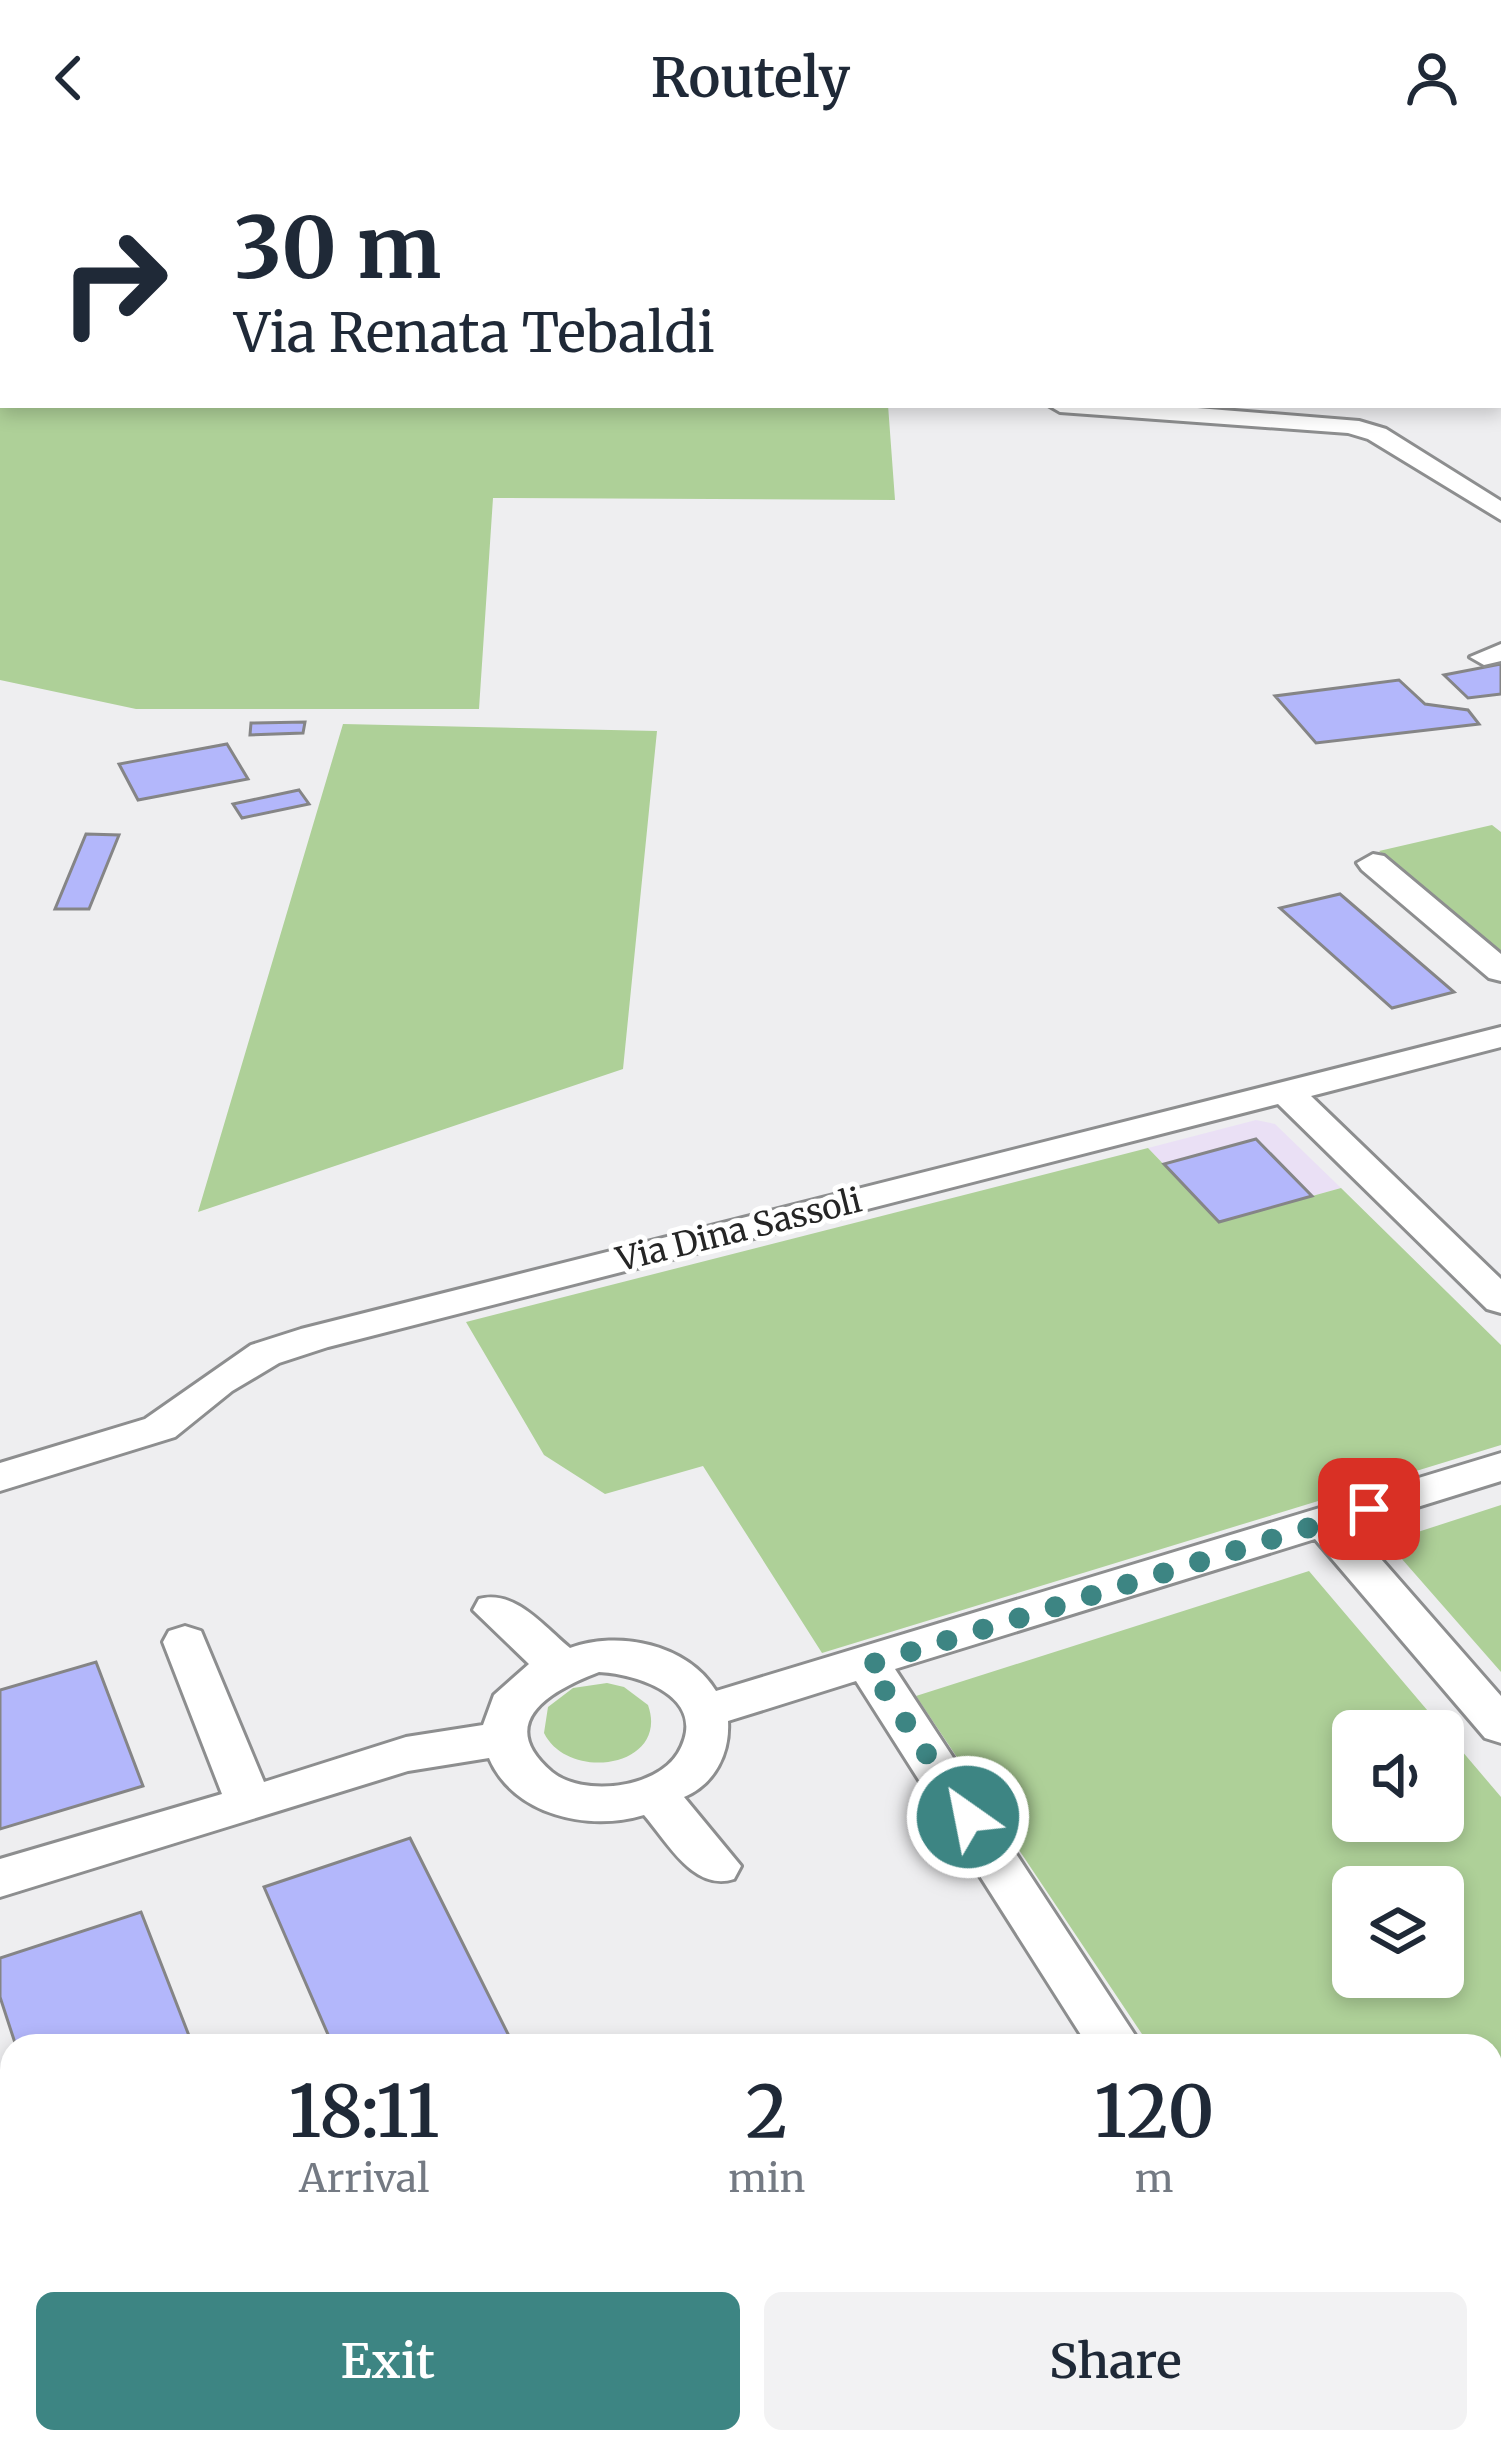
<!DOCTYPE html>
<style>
body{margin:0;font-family:Merriweather,serif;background:#f2f2f3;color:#1f2937;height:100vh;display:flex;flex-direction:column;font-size:45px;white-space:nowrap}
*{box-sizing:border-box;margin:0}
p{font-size:39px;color:#747a83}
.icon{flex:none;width:66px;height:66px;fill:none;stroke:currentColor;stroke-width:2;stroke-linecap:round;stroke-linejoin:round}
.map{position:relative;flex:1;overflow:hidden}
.side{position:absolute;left:0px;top:1878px;width:1503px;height:420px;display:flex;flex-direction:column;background:#fff;border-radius:36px 36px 0 0;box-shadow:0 6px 18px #0003}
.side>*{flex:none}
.guide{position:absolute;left:0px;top:0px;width:1503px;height:252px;box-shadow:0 6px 18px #0003;background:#fff;color:#1f2937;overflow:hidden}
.fabs{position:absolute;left:1332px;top:1554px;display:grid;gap:24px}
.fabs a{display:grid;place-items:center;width:132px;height:132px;border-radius:18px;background:#fff;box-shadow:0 6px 18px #0003;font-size:60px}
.pin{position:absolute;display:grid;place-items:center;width:102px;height:102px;color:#fff;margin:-51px;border-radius:24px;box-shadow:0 6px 18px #0006}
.me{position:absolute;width:132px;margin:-66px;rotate:327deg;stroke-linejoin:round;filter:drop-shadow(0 0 9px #0008)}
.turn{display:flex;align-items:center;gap:42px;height:252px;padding:0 36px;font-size:54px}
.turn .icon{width:156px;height:156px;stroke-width:2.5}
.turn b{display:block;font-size:84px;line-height:102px}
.eta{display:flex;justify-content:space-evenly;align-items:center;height:204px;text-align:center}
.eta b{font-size:72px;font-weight:600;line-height:84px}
.primary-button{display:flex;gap:24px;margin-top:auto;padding:24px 36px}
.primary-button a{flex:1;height:138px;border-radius:18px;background:#3d8583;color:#fff;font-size:48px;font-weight:600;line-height:138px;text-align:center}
.primary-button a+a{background:#f2f2f3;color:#1f2937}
header{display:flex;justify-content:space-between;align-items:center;height:156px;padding:0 36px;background:#fff;font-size:54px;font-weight:600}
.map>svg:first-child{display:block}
.industrial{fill:#eae0f5}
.green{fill:#aed098;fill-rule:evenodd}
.building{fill:#b3b7fb;stroke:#858586;stroke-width:3}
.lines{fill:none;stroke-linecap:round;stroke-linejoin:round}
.minor-casing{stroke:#8d8e8f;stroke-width:6}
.path{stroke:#8d8d8e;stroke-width:4.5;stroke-dasharray:3 3;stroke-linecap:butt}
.minor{fill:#fff;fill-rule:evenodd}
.route{stroke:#3d8583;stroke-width:21;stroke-dasharray:0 37.8}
.labels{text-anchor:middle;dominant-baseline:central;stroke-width:10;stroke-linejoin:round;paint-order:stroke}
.street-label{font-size:33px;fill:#252525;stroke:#fff}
</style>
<header><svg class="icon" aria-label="back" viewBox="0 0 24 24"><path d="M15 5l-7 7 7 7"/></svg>Routely<svg class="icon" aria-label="person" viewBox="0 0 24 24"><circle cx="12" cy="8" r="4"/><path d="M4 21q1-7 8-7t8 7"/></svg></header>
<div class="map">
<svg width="1501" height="2298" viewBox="0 0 1501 2298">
<rect width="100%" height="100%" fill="#eeeef0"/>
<path class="industrial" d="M 1256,964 L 1275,968 L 1341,1032 L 1219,1066 L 1148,992 Z"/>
<path class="green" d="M 0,245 L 3,249 L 888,249 L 895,344 L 493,342 L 479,553 L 136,553 L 0,524 Z
M 343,568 L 657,575 L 623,913 L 198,1056 Z
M 1492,669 L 1501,676 L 1501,795 L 1379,695 Z
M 1148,992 L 1219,1066 L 1341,1032 L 1501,1189 L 1501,1289 L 822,1497 L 703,1310 L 605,1338 L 544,1299 L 466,1166 Z
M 1501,1349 L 1501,1516 L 1387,1386 Z
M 1309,1415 L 1501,1641 L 1501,2298 L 1204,2298 L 1197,2286 L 1491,2286 L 1491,1890 L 1150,1890 L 916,1540 ZM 1353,1575 L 1443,1575 L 1443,1665 L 1353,1665 ZM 1443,1731 L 1443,1821 L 1353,1821 L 1353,1731 Z
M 607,1527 L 624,1531 L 648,1549 C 670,1611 569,1627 544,1577 L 548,1551 L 573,1532 Z"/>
<path class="building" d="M 1501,508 L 1501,538 L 1468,542 L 1444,519 Z
M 1399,524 L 1425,548 L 1468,554 L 1479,568 L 1316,587 L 1275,540 Z
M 305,566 L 303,577 L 250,579 L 251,567 Z
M 227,588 L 248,623 L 138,644 L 119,608 Z
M 299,634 L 309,648 L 242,662 L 233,648 Z
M 86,678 L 119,679 L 89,753 L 55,753 Z
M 1340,738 L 1454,836 L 1392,852 L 1280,752 Z
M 1256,983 L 1312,1040 L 1219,1066 L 1164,1008 Z
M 96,1506 L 143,1630 L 0,1673 L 0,1534 Z
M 410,1682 L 514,1890 L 333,1890 L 264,1731 Z
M 141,1756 L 193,1890 L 16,1890 L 0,1841 L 0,1802 Z"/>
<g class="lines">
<g class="minor-casing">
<path id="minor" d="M 99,0 L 130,0 L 132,3 L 101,3 Z
M 231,0 L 259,0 L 229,3 Z
M 1481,0 L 1501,0 L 1501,5 L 1479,3 Z
M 1500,39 L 1501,39 L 1501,51 L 1500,51 Z
M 0,224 L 3,224 L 3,238 L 0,238 Z
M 1048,249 L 1160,249 L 1359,265 L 1386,273 L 1501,345 L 1501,364 L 1368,283 L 1348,277 L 1060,256 Z
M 1501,488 L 1501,505 L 1484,509 L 1470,501 Z
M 1373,698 L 1384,700 L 1501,798 L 1501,825 L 1489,822 L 1362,714 L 1357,707 Z
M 1501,871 L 1501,891 L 1311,940 L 1501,1123 L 1501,1157 L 1487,1153 L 1278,948 L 328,1191 L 279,1207 L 232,1235 L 175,1281 L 0,1335 L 0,1307 L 145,1263 L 251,1189 L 301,1173 Z
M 1501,1297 L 1501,1325 L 1353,1371 L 1501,1540 L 1501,1587 L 1485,1582 L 1315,1383 L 895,1513 L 1142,1890 L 1088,1890 L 856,1525 L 728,1565 C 730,1597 715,1628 684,1641 L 741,1710 L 734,1723 C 694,1736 668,1687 644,1659 C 589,1676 513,1659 489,1602 L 408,1615 L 0,1741 L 0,1703 L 222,1638 L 163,1486 L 169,1475 L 185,1470 L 201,1475 L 264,1626 L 406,1581 L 483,1569 L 494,1539 L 529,1508 L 473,1454 L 479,1443 C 515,1433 544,1471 570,1492 C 618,1474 688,1488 716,1535 ZM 599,1516 C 638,1518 711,1541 678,1597 C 656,1633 583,1641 552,1616 C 493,1566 552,1534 599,1516 Z"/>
</g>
<path class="path" d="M 1255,0 L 1273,3"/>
<use href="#minor" class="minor"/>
</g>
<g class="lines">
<path class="route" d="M 968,1661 L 868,1509 L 1369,1353"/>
</g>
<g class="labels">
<g class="street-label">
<text transform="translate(739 1074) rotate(-14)">Via Dina Sassoli</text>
</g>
</g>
</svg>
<div class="fabs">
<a><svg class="icon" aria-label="sound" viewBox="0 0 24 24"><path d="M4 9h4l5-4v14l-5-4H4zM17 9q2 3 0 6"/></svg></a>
<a><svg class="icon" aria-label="layers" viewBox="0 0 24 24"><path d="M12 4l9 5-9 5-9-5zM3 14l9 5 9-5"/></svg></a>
</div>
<div class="pin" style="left:1369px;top:1353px;background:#d93025"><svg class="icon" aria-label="arrive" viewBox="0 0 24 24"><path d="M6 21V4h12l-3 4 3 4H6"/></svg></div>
<svg class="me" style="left:968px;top:1661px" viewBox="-20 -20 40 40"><circle r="17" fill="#3d8583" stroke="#fff" stroke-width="3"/><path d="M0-11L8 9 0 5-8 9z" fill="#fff"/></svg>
<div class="guide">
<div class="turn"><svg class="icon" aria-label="right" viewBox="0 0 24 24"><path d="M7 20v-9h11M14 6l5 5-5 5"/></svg><div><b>30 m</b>Via Renata Tebaldi</div></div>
</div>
<section class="side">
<div class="eta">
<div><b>18:11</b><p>Arrival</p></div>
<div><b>2</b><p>min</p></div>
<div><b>120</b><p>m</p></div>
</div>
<div class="primary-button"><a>Exit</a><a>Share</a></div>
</section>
</div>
